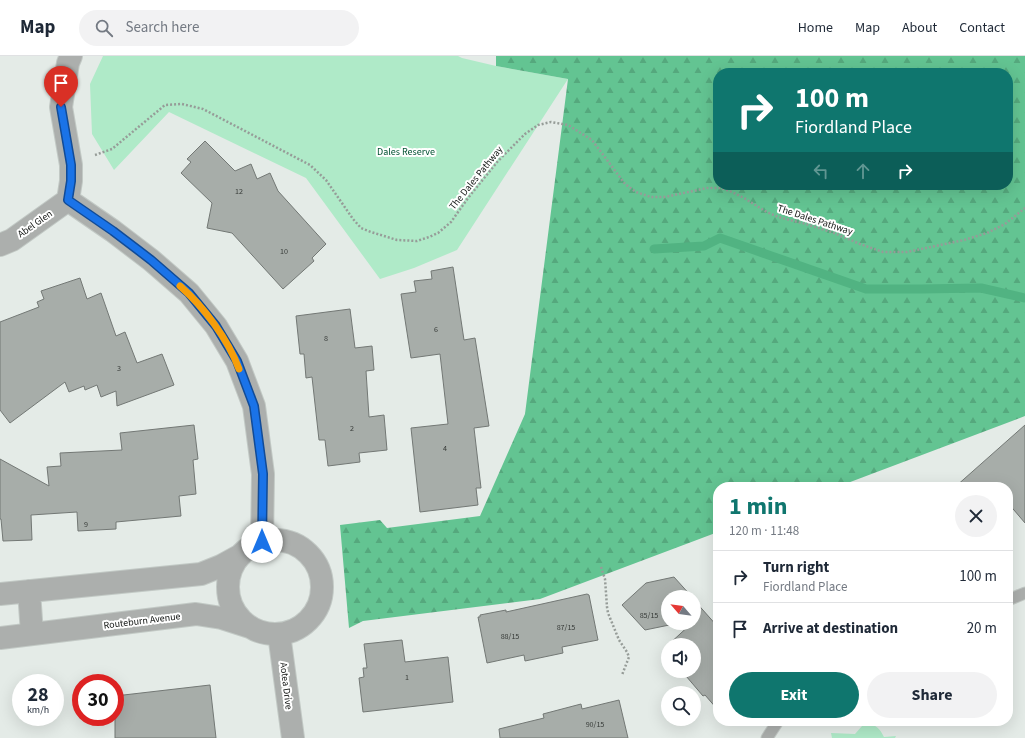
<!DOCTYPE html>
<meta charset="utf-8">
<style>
body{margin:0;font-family:"Source Sans 3",sans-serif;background:#f2f2f3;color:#1f2937;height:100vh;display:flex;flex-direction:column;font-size:15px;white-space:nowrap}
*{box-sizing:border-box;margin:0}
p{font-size:13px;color:#747a83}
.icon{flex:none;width:22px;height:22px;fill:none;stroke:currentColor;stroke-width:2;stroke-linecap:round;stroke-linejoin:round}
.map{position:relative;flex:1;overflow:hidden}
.panel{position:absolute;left:713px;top:426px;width:300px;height:244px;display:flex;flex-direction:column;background:#fff;border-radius:16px;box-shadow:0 4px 16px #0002}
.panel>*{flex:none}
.guide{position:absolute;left:713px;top:12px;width:300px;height:122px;border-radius:16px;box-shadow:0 4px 16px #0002;background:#0f766e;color:#fff;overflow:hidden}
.needle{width:26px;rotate:298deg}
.controls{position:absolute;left:661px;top:534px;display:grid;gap:8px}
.controls a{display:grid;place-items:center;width:40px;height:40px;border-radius:50%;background:#fff;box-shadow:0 4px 16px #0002;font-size:20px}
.speed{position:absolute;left:12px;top:618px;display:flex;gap:8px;font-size:20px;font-weight:700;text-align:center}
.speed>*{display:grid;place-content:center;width:52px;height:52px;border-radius:50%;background:#fff;box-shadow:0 4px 16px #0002;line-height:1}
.speed small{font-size:10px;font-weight:400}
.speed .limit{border:6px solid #d22;background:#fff;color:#111}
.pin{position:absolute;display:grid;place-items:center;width:34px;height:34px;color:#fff;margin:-41px -17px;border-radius:50% 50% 50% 0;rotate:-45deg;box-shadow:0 0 4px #0007}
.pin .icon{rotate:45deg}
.me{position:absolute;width:44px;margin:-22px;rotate:0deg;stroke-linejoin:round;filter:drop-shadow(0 0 3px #0008)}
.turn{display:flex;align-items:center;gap:14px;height:84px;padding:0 16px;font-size:18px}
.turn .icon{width:52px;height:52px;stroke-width:2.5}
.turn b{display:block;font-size:28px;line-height:34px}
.lanes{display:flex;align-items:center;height:38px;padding:0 16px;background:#0003;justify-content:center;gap:20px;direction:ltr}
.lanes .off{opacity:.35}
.round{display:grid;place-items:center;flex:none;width:42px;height:42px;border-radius:21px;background:#f2f2f3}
.headline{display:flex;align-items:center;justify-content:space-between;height:68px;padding:0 16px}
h1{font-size:24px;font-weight:700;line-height:30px;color:#0f766e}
.action{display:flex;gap:8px;margin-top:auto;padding:8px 16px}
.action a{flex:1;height:46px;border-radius:24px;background:#0f766e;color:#fff;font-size:16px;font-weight:700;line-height:46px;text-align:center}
.action a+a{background:#f2f2f3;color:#1f2937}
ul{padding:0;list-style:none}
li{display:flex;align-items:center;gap:12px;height:52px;padding:0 16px;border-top:1px solid #e0e1e3}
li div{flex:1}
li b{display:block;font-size:15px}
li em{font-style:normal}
header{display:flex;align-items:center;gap:24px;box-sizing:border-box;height:56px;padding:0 20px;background:#fff;border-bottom:1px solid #e0e1e3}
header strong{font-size:19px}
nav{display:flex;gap:22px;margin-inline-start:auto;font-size:14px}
.search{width:280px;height:36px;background:#f2f2f3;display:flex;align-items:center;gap:10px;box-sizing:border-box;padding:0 14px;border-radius:22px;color:#747a83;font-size:15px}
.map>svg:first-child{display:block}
.green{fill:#afeac8}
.forest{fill:url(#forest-firs);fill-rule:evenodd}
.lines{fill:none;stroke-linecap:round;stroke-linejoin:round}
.stream{stroke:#51b382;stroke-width:9}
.building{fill:#a7ada9;stroke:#737875}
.service-casing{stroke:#c2c9c5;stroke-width:13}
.minor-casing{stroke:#c2c9c5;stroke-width:24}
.tertiary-casing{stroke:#c2c9c5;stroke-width:24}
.path{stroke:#969c98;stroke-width:2.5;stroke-dasharray:2 2;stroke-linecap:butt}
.service{stroke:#acafad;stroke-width:11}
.minor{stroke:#acafad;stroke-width:22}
.tertiary{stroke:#acafad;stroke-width:22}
.route-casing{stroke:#114b97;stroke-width:10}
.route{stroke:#1a73e8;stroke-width:7}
.slow{stroke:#f59e0b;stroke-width:7}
.labels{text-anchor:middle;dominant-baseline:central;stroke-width:4;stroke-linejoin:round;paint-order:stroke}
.number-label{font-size:8px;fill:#373b38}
.park-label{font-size:10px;fill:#005131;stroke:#fff}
.street-label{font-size:10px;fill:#121513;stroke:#fff}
</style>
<header>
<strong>Map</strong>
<div class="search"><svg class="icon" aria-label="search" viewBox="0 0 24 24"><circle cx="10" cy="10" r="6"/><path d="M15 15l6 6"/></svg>Search here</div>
<nav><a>Home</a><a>Map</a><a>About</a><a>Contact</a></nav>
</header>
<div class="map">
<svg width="1025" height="682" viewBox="0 0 1025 682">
<defs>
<pattern id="forest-firs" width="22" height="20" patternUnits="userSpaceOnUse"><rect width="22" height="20" fill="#63c492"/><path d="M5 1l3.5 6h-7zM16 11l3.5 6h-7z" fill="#55a87d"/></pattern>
</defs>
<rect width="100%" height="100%" fill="#e4ebe7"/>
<path class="green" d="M 103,0 L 458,0 L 462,2 L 496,10 L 568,23 L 457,194 L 414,212 L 380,223 L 306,122 L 169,56 L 114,114 L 92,78 L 90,28 Z
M 868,668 C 877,669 880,673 884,681 L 896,680 L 895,682 L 832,682 L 831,677 L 855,678 L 862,670 Z"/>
<path class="forest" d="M 496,0 L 1025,0 L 1025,360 L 837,431 L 718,431 L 718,476 L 540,543 L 363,565 L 349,572 L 340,469 L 380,464 L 387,472 L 480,460 L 525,358 L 568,23 L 496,10 ZM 718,17 L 1008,17 L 1008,129 L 718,129 Z"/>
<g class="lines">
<path class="stream" d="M 654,193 L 704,190 L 720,182 L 866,233 L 921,233 L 981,232 L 1025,242"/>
</g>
<path class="building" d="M 205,85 L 235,115 L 251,108 L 257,123 L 270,117 L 278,135 L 326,188 L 312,202 L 314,205 L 283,233 L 232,177 L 207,172 L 212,147 L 181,117 L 191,106 L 187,103 Z
M 453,211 L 464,284 L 475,282 L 489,370 L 474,372 L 481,432 L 476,432 L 478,449 L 420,456 L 411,372 L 448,368 L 440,298 L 411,302 L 401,238 L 416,236 L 414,225 L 432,223 L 431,215 Z
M 80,222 L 87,243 L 101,237 L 116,280 L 125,276 L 137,307 L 162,298 L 174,329 L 117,350 L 116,335 L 101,341 L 97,329 L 85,334 L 84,330 L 69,336 L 65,326 L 10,367 L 0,354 L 0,266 L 39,251 L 37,246 L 44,243 L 41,235 Z
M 350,253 L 355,292 L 372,290 L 374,314 L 366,315 L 369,361 L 384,359 L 387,394 L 359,397 L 360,406 L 328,410 L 325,384 L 319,384 L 312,321 L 306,322 L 304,298 L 300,298 L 296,260 Z
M 194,369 L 198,403 L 193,404 L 196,438 L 179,440 L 181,460 L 116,466 L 116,473 L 78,475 L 77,456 L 31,459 L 32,484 L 3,485 L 1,463 L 0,463 L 0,403 L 49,430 L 47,411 L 61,410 L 60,397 L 122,394 L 120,377 Z
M 1025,369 L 1025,467 L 1008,447 L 1008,431 L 955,431 Z
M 674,521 L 692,541 L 668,541 L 668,567 L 679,567 L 645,574 L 622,549 L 646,527 Z
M 587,538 L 589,539 L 598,584 L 562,591 L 563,597 L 525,605 L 524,599 L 487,607 L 478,561 L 480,561 L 480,559 L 506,554 L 506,556 Z
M 694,544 L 718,571 L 718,654 L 705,639 L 703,640 L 686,620 L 687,619 L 683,615 L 694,615 L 694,589 L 668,589 L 692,567 L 694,567 L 694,565 L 696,563 L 694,564 Z
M 402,584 L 405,606 L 448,601 L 453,646 L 363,656 L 359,622 L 364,621 L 363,612 L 367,612 L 364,588 Z
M 210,629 L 216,682 L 115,682 L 115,640 Z
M 619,644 L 628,682 L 500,682 L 499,673 L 544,662 L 543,658 L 581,648 L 582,653 Z"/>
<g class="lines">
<g class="service-casing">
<path id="service" d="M 1008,544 L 1025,537
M 767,682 L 778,665"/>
</g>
<g class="minor-casing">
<path id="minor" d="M 71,0 L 68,7 L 61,51 L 71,109 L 71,125 L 68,144 L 113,175 L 151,204 L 189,237 L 216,270 L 237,305 L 254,350 L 263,418 L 262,486
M 0,189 L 12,184 L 68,144"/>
</g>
<g class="tertiary-casing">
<path id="tertiary" d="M228 531a47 47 0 1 1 94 0a47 47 0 1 1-94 0Z
M 29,535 L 32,578
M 0,538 L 201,518 L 221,510 L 241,499
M 279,578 L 293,682
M 0,582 L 196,558 L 222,562 L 250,571"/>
</g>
<path class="path" d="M 95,99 L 112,93 L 165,49 L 182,48 L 203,53 L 310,109 L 326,124 L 353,163 L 361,172 L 371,176 L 397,184 L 417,185 L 429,181 L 438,177 L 451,166 L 468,142 L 498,105 L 525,78 L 538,69 L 551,66 L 568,69 L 592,84 L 625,128 L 636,136 L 651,141 L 665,141 L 707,132 L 721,132 L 732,136 L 744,142 L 765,155 L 778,161 L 806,168 L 834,177 L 860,188 L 883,196 L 907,196 L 964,184 L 987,177 L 1005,168 L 1025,152
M 601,511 L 605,523 L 607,551 L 608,557 L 619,584 L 627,596 L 629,601 L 622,619"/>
<use href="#service" class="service"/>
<use href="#minor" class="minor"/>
<use href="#tertiary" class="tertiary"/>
</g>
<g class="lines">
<g class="route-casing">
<path id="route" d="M 61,51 L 71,109 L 71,125 L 68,144 L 113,175 L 138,194 L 151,204 L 189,237 L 216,270 L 237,305 L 254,350 L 263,418 L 262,486"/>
</g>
<use href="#route" class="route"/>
<path class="slow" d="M 180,230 C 203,250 228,283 239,313"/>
</g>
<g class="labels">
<g class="number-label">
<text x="239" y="135">12</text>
<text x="284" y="195">10</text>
<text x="436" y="273">6</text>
<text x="326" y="282">8</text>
<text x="119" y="312">3</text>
<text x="352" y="372">2</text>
<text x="445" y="392">4</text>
<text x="86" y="468">9</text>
<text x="649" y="559">85/15</text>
<text x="566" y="571">87/15</text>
<text x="510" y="580">88/15</text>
<text x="407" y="621">1</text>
<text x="595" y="668">90/15</text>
</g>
<g class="park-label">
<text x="406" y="96">Dales Reserve</text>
</g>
<g class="street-label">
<text transform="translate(476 122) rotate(-51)">The Dales Pathway</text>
<text transform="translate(815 164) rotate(18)">The Dales Pathway</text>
<text transform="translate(35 168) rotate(-35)">Abel Glen</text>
<text transform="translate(142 565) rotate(-7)">Routeburn Avenue</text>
<text transform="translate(286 630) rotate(83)">Aotea Drive</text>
</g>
</g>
</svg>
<div class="controls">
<a><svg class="needle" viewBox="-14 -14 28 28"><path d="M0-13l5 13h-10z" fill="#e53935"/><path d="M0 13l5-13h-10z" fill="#747a83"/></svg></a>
<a><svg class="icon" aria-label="sound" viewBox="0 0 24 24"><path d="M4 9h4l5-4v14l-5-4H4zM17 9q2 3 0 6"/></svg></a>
<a><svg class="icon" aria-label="search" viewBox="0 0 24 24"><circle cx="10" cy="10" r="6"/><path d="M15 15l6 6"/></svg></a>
</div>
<div class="speed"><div>28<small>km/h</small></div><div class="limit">30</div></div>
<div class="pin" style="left:61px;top:51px;background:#d93025"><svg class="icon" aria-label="arrive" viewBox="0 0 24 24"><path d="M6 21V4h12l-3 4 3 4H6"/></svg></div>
<svg class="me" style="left:262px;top:486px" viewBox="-20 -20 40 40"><circle r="19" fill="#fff"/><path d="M0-13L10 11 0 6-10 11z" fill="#1a73e8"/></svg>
<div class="guide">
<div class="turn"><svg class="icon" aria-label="right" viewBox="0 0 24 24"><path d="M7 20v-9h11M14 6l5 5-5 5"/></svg><div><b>100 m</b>Fiordland Place</div></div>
<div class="lanes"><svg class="icon off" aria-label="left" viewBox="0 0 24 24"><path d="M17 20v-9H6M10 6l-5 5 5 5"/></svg><svg class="icon off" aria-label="ahead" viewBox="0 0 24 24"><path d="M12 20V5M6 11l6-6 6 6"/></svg><svg class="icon" aria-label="right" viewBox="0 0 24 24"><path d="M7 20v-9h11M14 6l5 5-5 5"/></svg></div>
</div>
<section class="panel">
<div class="headline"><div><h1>1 min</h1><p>120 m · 11:48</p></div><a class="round"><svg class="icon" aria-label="close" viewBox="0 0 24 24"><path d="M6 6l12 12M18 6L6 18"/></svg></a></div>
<ul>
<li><svg class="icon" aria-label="right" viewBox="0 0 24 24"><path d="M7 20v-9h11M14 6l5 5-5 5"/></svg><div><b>Turn right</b><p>Fiordland Place</p></div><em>100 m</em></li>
<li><svg class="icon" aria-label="arrive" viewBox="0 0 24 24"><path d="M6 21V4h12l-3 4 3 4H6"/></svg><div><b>Arrive at destination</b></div><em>20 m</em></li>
</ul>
<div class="action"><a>Exit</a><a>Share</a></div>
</section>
</div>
